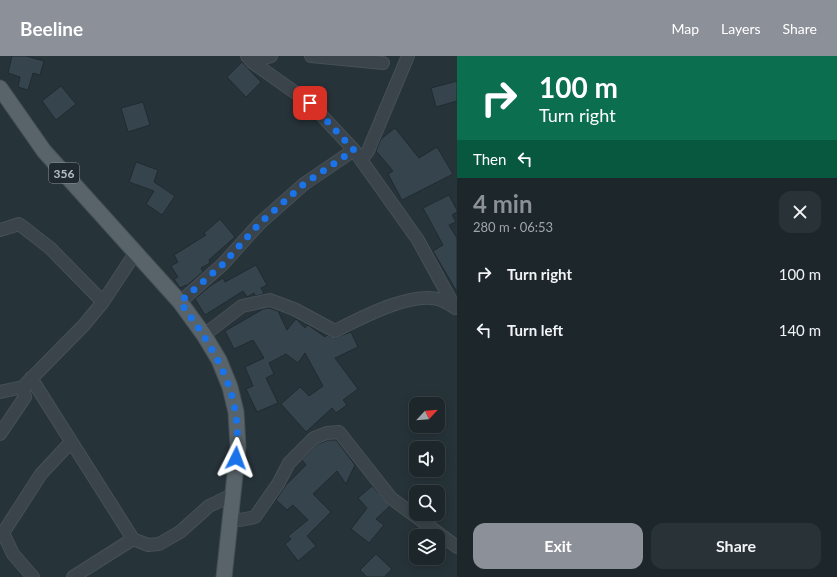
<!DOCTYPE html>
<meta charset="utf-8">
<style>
body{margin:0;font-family:Lato,sans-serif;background:#293237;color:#f1f3f6;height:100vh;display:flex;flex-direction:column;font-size:15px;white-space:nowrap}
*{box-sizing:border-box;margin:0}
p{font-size:13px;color:#a0a5a9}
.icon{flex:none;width:22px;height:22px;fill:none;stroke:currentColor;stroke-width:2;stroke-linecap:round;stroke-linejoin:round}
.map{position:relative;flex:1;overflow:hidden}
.details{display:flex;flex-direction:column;background:#1c262b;width:380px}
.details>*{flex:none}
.guide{background:#0b6e4f;color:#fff;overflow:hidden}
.needle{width:26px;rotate:64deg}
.fabs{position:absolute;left:409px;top:341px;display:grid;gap:8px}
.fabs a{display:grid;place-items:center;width:36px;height:36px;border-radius:8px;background:#1c262b;box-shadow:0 2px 10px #0003,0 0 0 1px #3a4347;font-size:20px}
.pin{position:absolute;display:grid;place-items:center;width:34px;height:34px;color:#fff;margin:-17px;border-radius:8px;box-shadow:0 2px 6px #0006}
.me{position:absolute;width:44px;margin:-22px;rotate:3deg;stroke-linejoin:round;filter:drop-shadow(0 0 3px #0008)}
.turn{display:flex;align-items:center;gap:14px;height:84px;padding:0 16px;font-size:18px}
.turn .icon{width:52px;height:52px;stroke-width:2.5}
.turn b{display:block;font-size:28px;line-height:34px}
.then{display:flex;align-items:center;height:38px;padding:0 16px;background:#0003;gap:8px;font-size:15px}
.round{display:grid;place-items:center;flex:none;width:42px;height:42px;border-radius:12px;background:#293237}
.summary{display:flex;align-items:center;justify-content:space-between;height:68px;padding:0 16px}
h1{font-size:24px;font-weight:700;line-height:30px;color:#8c9099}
.primary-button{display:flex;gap:8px;margin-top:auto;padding:8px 16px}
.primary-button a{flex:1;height:46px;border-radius:12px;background:#8c9099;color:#fff;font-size:16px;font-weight:700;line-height:46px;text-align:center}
.primary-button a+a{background:#293237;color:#f1f3f6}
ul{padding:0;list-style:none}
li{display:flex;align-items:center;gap:12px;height:56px;padding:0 16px}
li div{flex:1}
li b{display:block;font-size:15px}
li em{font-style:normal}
header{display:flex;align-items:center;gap:24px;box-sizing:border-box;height:56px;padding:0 20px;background:#8c9099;color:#fff}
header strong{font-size:19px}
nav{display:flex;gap:22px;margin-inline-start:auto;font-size:14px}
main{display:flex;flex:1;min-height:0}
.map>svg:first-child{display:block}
.building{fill:#36454d;stroke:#212b31}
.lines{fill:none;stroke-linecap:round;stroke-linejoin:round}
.minor-casing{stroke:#465056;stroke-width:14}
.major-casing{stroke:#465056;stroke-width:17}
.minor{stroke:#3a444a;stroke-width:12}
.major{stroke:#58636a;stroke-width:15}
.route{stroke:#1a73e8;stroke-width:7;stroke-dasharray:0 12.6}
.labels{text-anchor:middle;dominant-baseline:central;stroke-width:4;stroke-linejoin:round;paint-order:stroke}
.shield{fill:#1f292f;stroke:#889298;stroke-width:1}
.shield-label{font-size:12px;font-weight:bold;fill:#b5bfc5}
</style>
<header>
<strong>Beeline</strong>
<nav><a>Map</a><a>Layers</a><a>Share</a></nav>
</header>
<main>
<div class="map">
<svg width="457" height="521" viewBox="0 0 457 521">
<rect width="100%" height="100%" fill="#263339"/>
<path class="building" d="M 12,0 L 26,0 L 44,5 L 40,19 L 33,17 L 28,34 L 18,31 L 20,21 L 8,17 Z
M 242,6 L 261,26 L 246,41 L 227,21 Z
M 457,25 L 457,45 L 436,51 L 431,32 Z
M 61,30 L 76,48 L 56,64 L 42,45 Z
M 143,46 L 150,69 L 128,76 L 121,52 Z
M 395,72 L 419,102 L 437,91 L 453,118 L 402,144 L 388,118 L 393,115 L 376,95 L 381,83 Z
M 136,106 L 158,114 L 154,126 L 175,140 L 162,159 L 146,148 L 154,135 L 129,126 Z
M 449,139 L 457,154 L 457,156 L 452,159 L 456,166 L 449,169 L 457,182 L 457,236 L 433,195 L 443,189 L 423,152 Z
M 220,163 L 235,181 L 209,204 L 210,207 L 201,212 L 203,216 L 186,230 L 186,229 L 180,232 L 174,223 L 178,221 L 171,210 L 178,206 L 174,199 L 206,179 L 204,177 Z
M 256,209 L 267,229 L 261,232 L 264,238 L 255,240 L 254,237 L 247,241 L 243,235 L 205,259 L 195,243 L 210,230 L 223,222 L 225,226 Z
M 269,252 L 278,255 L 287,274 L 296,263 L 305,272 L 308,269 L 325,281 L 327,279 L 335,282 L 351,276 L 358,291 L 335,302 L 358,333 L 343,344 L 347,349 L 336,357 L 332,352 L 306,376 L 281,348 L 300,331 L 309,340 L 323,330 L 305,297 L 298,307 L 286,298 L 269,307 L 274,318 L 266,322 L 278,347 L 257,356 L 246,333 L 253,330 L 245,311 L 264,302 L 253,284 L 234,293 L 225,275 L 263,253 Z
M 329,384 L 336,384 L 355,409 L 346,428 L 337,415 L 313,438 L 331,456 L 307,480 L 316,490 L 298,505 L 285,488 L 291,483 L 288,480 L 308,464 L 293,449 L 287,454 L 276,444 L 286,429 L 306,409 L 302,404 L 318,388 Z
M 372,430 L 390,450 L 376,463 L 384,469 L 369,487 L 351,473 L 367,452 L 358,442 Z
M 376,498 L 392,513 L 384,521 L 367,521 L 360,514 Z"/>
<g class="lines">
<g class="minor-casing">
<path id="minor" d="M 247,0 L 252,6 L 310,47 L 354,94 L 418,184 L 455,252 L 457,250
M 311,0 L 383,7
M 252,6 L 271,0
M 361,104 L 368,95 L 408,0
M 0,174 L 19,168 L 50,192 L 103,246
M 180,246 L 222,209 L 260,167 L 304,128 L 354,94
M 204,279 L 242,250 L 270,244 L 294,253 L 335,275 C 361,262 413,234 441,244 C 446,246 451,249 455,252
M 31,322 L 133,483
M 0,336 L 23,331 L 84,269 L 103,246 L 136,196
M 0,378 L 25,341 L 23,331
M 230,461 L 240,464 L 255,461 L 278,428 L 289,407 L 314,382 L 327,377 L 339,376 L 391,442 L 457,491
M 33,521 L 13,498 L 3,477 L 41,418 L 71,386
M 73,521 L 133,483 L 148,489 L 159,488 L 180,476 L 209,450 L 232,439"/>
</g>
<g class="major-casing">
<path id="major" d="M 0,32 L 44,95 L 180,246 L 204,279 L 219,304 L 230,331 L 236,356 L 238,391 L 224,521"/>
</g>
<use href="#minor" class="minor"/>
<use href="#major" class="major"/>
</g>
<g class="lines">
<path class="route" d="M 236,402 C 244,339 216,295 180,246 L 222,209 L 260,167 L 304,128 L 354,94 L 310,47"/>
</g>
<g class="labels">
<rect class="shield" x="49" y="107" width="30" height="20" rx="3"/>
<g class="shield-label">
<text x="64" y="117">356</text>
</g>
</g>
</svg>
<div class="fabs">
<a><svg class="needle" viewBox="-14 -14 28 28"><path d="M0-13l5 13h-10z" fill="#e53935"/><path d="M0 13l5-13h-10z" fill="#a0a5a9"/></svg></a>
<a><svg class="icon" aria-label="sound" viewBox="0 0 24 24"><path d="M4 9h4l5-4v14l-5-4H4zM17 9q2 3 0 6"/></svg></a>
<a><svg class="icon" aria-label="search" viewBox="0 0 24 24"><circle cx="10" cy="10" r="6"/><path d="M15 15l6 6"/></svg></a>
<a><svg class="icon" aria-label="layers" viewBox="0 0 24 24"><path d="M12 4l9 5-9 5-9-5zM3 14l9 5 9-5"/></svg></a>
</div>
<div class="pin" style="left:310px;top:47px;background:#d93025"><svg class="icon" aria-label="arrive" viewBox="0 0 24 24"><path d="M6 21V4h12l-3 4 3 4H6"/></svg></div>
<svg class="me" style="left:236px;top:402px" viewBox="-20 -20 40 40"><path d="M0-17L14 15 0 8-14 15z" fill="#1a73e8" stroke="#fff" stroke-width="4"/></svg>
</div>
<section class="details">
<div class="guide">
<div class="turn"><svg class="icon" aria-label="right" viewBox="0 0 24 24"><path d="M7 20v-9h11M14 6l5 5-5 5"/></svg><div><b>100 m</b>Turn right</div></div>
<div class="then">Then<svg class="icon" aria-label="left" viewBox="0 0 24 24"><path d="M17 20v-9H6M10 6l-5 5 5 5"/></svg></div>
</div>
<div class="summary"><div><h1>4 min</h1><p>280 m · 06:53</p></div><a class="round"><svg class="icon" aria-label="close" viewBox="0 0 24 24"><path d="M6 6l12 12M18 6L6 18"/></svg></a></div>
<ul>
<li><svg class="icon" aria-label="right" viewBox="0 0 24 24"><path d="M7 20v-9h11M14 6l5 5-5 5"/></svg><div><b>Turn right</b></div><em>100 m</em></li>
<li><svg class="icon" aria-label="left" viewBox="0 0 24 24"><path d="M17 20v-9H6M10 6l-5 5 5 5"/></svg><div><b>Turn left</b></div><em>140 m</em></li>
</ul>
<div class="primary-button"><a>Exit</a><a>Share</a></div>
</section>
</main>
